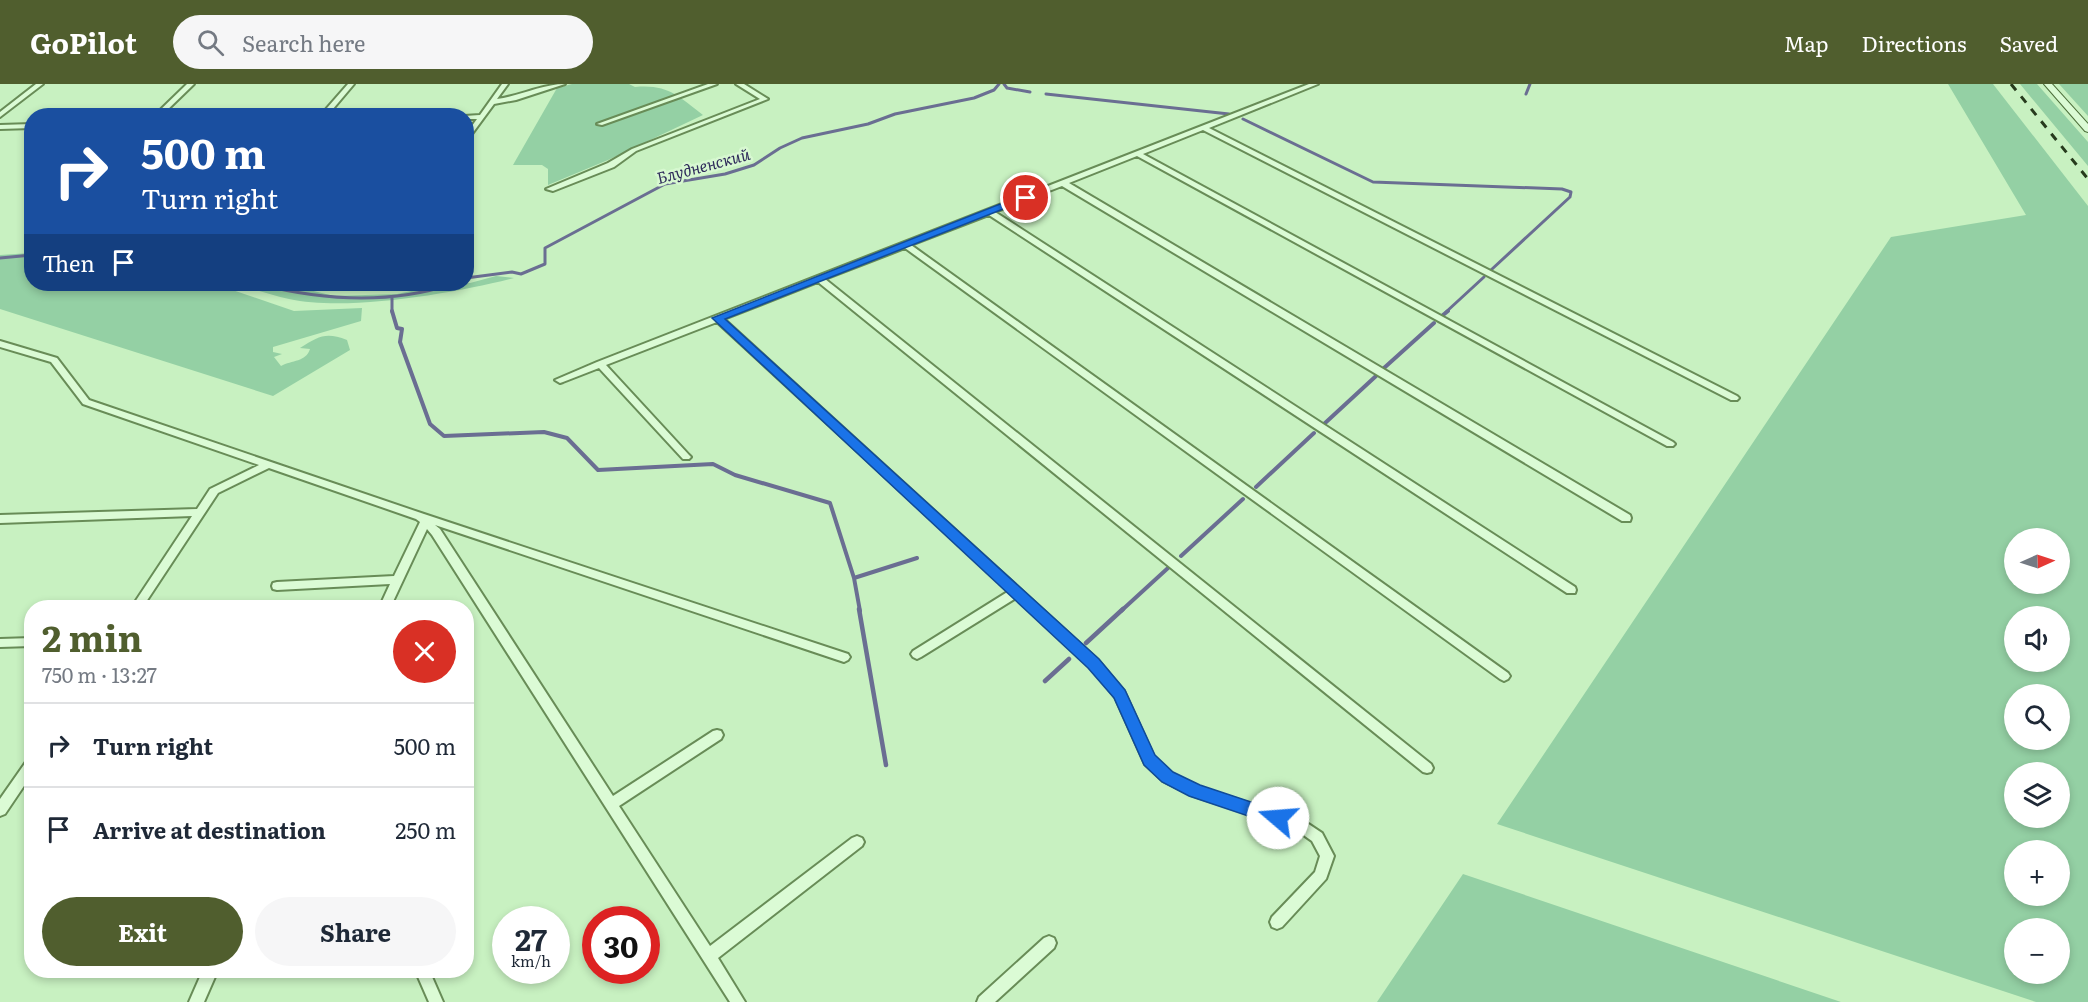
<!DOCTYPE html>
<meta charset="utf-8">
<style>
body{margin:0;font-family:Literata,serif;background:#f6f6f7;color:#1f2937;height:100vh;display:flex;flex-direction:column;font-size:22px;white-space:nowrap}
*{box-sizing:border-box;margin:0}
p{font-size:20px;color:#747a83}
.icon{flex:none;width:33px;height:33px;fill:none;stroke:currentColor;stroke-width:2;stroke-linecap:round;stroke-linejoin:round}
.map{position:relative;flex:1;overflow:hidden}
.sheet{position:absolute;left:24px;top:516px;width:450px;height:378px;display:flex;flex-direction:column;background:#fff;border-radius:24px;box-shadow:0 3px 9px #0003}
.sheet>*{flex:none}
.hud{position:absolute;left:24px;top:24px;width:450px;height:183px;border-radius:24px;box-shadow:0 3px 9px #0003;background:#1a4fa0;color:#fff;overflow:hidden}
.needle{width:39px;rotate:87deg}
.controls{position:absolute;left:2004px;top:444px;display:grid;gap:12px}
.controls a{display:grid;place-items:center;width:66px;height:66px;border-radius:50%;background:#fff;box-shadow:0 3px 9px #0003;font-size:30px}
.speed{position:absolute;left:492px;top:822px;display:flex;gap:12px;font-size:30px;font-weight:700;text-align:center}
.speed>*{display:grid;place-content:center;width:78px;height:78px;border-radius:50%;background:#fff;box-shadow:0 3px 9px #0003;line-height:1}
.speed small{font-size:15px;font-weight:400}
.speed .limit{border:9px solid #d22;background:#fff;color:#111}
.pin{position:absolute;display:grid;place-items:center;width:51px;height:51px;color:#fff;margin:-26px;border:3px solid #fff;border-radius:50%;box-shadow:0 2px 6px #0007}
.me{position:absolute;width:66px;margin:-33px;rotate:288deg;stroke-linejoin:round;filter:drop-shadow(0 0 4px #0008)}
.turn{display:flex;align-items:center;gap:21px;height:126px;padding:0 18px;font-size:27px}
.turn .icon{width:78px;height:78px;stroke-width:2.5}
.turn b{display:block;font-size:42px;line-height:51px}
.then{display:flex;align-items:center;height:57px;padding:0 18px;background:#0003;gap:12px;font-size:22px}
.round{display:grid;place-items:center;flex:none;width:63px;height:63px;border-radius:32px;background:#f6f6f7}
.headline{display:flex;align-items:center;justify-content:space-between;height:102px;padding:0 18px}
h1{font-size:36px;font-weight:700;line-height:45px;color:#505e2e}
.primary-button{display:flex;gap:12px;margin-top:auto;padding:12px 18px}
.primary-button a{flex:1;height:69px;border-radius:36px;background:#505e2e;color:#fff;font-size:24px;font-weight:700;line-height:69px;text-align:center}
.primary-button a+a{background:#f6f6f7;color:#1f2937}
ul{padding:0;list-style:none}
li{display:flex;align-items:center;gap:18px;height:84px;padding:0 18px;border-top:2px solid #e0e1e3}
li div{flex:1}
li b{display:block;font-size:22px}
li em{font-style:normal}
header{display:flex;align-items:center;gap:36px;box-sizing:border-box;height:84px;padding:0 30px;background:#505e2e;color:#fff}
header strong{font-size:28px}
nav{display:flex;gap:33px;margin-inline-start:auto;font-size:21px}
.search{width:420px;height:54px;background:#f6f6f7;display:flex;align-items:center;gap:15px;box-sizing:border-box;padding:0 21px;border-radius:33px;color:#747a83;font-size:22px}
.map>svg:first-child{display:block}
.green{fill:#94d0a4;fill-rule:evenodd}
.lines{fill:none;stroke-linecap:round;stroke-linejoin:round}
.stream-far2{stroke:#6a6e92;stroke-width:3}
.stream-far1{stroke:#6a6e92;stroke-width:4}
.stream{stroke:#6a6e92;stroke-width:4.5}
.street-casing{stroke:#688c57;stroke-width:4}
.secondary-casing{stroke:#4c6e3a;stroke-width:2}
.street{fill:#dbfbd5;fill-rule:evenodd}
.secondary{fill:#dbfbd5;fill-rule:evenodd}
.rail{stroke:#273b1d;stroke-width:3;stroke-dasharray:8 8;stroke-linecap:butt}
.route{fill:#1a73e8;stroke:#114b97;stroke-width:1.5}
.labels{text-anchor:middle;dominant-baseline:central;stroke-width:5;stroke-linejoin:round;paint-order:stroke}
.far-water-label{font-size:16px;font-style:italic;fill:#2f2b5b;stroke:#d7f8d1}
</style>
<header>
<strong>GoPilot</strong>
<div class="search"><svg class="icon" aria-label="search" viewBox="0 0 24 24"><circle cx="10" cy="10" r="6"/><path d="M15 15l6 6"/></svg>Search here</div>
<nav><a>Map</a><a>Directions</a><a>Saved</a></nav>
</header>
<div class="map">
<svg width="2088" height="918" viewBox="0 0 2088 918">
<rect width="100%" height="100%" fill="#c8f1c1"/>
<path class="green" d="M 572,0 L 629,0 L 635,3 C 668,0 678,12 703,31 L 608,76 L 548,101 L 548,85 L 542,81 L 513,81 L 557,4 Z
M 1948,0 L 1993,0 L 2088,122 L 2088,918 L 2036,918 L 1497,740 L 1891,153 L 2026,131 ZM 2014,454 L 2060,454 L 2060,500 L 2014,500 ZM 2060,532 L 2060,578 L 2014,578 L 2014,532 ZM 2060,610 L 2060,656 L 2014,656 L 2014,610 ZM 2014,688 L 2060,688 L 2060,734 L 2014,734 ZM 2060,766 L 2060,812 L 2014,812 L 2014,766 ZM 2060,844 L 2060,890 L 2014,890 L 2014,844 Z
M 2020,0 L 2037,0 L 2088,58 L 2088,82 Z
M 2059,0 L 2088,0 L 2088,32 Z
M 31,169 L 32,200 L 215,200 L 294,227 L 362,224 L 361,237 L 273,263 L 273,268 L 282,270 L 274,273 L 281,282 C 292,276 306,278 310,265 L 300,264 C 319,252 326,248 347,256 L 350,266 L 273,312 L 0,225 L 0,171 Z
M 496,192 L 514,194 C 455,209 348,228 289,215 C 271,211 253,205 235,200 L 285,200 L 334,212 L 397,210 L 440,201 L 470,199 Z
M 1463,790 L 1841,918 L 1377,918 Z"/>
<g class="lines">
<path class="stream-far2" d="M 1004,0 L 1007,4 L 1030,8
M 1046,10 L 1229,30
M 1526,10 L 1530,0
M 1243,35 L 1373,98 L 1562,105 L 1571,108 L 1570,113 L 1491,186
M 0,174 L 32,171
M 466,194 L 512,188 L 521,190 L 545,180 L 545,164 L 665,100 L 725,90 L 754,81 L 780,64 L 802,54 L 868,40 L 895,30 L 974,14 L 994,6 L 999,0
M 258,200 C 321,216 389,221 452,200
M 392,213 L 392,228
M 1446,228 L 1484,193"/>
<path class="stream-far1" d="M 392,227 L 397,244 L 402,245 L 400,258 L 430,340 L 444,352 L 544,348 L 567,354 L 598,386 L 713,380 L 735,391 L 830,419 L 854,494 L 917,474
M 1443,231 L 1448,227
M 1384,284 L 1434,239
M 1324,340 L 1376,292
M 1256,403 L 1314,349
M 1181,472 L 1243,415
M 854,494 L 860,527
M 1121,527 L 1168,484"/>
<path class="stream" d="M 859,525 L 886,681
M 1086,559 L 1123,525
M 1045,597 L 1069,575"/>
<g class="street-casing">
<path id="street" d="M 36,0 L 43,0 L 0,33 L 0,28 Z
M 187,0 L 194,0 L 161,32 L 154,32 Z
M 348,0 L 354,0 L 327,32 L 320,32 Z
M 502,0 L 508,0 L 497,15 C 520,12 542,0 565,0 L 516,16 L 494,20 L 466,58 L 466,50 L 477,35 L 466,35 L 466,32 L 464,32 L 480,31 Z
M 708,0 L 717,0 L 602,41 L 597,40 Z
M 736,0 L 744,0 L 768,15 L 636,67 L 614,83 L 553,107 L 546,105 L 608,79 L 632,65 L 760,15 Z
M 1309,0 L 1318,0 L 1209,44 L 1737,312 L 1739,314 L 1737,316 L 1731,316 L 1203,46 L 1143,70 L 1673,358 L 1675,360 L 1673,362 L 1667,362 L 1137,72 L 1069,99 L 1630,431 L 1631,434 L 1630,437 L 1622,437 L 1062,102 L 995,128 L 1575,503 L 1576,506 L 1575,509 L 1567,509 L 989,131 L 911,161 L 1508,589 L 1510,592 L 1508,595 L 1504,597 L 1500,595 L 905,164 L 825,195 L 1431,680 L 1433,684 L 1431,688 L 1427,689 L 1423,688 L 818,198 L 724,235 L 1098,576 L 1124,607 L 1154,673 L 1171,689 L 1199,703 L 1304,737 L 1322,749 L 1334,772 L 1326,795 L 1282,843 L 1277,845 L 1272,843 L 1270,838 L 1272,833 L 1315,788 L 1320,772 L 1312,757 L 1295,745 L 1191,711 L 1163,697 L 1145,680 L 1115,613 L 1090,582 L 1016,514 L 921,573 L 917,575 L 913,573 L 911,570 L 913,567 L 1009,507 L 717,238 L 606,281 L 689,371 L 691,373 L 689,375 L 683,375 L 599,284 L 563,298 L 560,299 L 555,296 L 597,278 Z
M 32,40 L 32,44 L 0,45 L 0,41 Z
M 0,257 L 57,274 L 89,316 L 424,430 L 848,570 L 850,573 L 848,576 L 844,578 L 435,441 L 440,445 L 613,712 L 713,647 L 717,646 L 721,647 L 723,651 L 721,655 L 619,722 L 710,862 L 852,754 L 857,752 L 862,754 L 864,758 L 862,762 L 718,874 L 745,918 L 730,918 L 432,451 L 427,445 L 390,524 L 379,524 L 390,500 L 277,506 L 273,505 L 272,502 L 273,499 L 277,498 L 394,492 L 420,438 L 416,435 L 269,384 L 218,409 L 142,524 L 131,524 L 192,432 L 0,439 L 0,431 L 197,425 L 210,405 L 259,381 L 83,320 L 51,278 L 0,263 Z
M 32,554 L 32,562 L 0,563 L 0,555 Z
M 32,674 L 32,690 L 5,730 L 0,732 L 0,715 L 28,675 Z
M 1049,852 L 1054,854 L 1056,859 L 1054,864 L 995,918 L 977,918 L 979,913 L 1044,854 Z
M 203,886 L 218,886 L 204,918 L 189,918 Z
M 415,886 L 429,886 L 443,918 L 429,918 Z"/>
</g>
<g class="secondary-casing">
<path id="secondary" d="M 2044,0 L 2052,0 L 2088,40 L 2088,48 L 2085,47 Z"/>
</g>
<use href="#street" class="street"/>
<use href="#secondary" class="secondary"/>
<path class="rail" d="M 2011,0 L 2088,95"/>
</g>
<path class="route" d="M 1023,111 L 1031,114 L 725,235 L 1099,575 L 1125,606 L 1155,671 L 1173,688 L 1200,701 L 1284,729 L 1287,734 L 1284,740 L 1278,742 L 1189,712 L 1162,698 L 1144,681 L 1114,614 L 1088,584 L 712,234 Z"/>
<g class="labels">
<g class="far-water-label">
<text transform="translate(703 81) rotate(-15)">Блудненский</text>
</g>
</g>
</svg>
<div class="controls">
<a><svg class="needle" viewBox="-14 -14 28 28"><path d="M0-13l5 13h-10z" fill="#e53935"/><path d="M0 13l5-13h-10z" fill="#747a83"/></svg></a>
<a><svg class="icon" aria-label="sound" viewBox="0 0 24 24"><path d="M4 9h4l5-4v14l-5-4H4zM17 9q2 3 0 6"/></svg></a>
<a><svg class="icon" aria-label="search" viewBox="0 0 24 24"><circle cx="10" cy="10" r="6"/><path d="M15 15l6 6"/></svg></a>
<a><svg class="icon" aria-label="layers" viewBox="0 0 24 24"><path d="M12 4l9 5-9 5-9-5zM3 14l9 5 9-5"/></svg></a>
<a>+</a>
<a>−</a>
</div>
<div class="speed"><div>27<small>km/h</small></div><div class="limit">30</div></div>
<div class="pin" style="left:1026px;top:114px;background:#d93025"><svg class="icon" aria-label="arrive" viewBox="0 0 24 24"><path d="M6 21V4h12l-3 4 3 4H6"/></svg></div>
<svg class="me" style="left:1278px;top:734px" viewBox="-20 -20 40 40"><circle r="19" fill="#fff"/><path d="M0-13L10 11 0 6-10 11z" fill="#1a73e8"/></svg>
<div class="hud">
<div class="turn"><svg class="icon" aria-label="right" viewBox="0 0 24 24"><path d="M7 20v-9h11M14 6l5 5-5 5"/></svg><div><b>500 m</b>Turn right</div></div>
<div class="then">Then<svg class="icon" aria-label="arrive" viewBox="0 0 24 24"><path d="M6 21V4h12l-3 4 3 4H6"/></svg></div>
</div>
<section class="sheet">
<div class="headline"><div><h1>2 min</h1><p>750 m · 13:27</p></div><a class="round" style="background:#d93025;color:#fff"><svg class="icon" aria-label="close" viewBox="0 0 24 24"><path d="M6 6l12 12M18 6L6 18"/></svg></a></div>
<ul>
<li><svg class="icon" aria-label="right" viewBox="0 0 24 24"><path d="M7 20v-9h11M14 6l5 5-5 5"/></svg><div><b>Turn right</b></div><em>500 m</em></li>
<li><svg class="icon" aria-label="arrive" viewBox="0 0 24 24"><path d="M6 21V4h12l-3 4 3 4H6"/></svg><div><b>Arrive at destination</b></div><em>250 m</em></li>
</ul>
<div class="primary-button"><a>Exit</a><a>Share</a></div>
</section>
</div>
